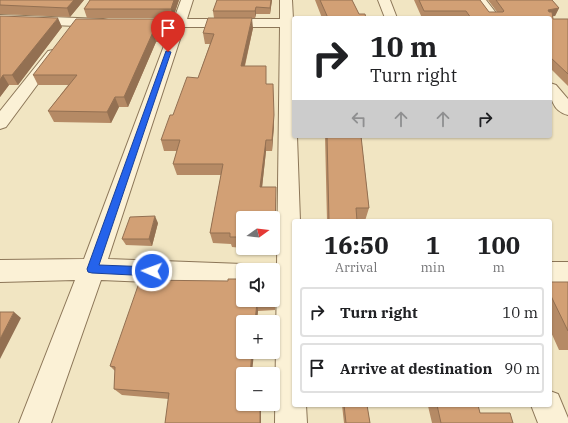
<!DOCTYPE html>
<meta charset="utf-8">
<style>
body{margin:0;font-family:"IBM Plex Serif",serif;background:#f6f6f6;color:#202124;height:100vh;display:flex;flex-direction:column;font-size:15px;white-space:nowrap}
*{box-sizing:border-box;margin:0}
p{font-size:13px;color:#757577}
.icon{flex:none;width:22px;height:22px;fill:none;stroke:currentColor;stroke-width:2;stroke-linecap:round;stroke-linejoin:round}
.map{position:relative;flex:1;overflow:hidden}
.panel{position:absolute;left:292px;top:219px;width:260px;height:188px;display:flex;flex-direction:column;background:#fff;border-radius:4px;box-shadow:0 1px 3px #0004}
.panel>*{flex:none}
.hud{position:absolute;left:292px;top:16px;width:260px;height:122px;border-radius:4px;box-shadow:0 1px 3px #0004;background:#fff;color:#202124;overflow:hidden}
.needle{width:26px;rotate:75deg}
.tools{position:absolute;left:236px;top:211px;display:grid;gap:8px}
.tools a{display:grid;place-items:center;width:44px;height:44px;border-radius:4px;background:#fff;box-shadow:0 1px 3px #0004;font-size:20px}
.pin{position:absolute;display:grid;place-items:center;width:34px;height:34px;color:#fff;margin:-41px -17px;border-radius:50% 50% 50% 0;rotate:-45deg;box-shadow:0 0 4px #0007}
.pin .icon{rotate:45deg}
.me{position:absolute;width:44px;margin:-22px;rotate:272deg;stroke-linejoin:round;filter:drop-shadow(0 0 3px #0008)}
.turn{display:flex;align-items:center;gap:14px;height:84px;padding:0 12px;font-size:18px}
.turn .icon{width:52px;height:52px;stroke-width:2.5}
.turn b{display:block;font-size:28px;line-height:34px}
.lanes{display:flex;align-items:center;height:38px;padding:0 12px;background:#0003;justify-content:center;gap:20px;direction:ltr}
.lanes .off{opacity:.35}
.eta{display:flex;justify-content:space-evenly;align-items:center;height:68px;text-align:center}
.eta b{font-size:24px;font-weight:700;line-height:28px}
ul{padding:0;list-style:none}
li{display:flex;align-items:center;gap:12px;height:50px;margin:0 8px 6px;padding:0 4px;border:2px solid #e0e0e0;border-radius:4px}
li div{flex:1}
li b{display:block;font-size:15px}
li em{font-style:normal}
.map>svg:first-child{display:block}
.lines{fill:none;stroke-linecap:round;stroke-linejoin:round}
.minor-casing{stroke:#8c7658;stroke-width:2}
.minor{fill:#fbf1d6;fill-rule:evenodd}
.wall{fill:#b58a65}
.shaded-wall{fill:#937052}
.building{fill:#d2a075;stroke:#937052}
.route{fill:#2563eb;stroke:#184099}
</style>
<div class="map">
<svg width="568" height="423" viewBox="0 0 568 423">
<rect width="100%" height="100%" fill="#f1e5c2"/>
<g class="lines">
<g class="minor-casing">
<path id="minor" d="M 181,0 L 193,0 L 187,19 L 280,19 L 280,0 L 292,0 L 293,19 L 294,19 L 294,136 L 297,136 L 300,221 L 294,221 L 294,405 L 306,405 L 307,423 L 275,423 L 280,27 L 184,27 L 108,259 L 243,264 L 252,267 L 253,270 L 243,270 L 243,286 L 101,280 L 51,423 L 19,423 L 75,280 L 0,282 L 0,260 L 84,259 L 171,27 L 160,26 L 158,23 L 160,20 L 174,19 Z
M 378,0 L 390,0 L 397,18 L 385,18 Z
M 474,0 L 486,0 L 500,18 L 487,18 Z
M 0,15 L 103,19 L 108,20 L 110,23 L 108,26 L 103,27 L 0,23 Z
M 53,50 L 58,51 L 60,54 L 6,127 L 0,129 L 0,111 L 48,51 Z
M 550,83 L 556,85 L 568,99 L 568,115 C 552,111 550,97 550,83 Z
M 550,262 L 568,262 L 568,284 L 550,284 Z
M 550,391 L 558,394 L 568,418 L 568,423 L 538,423 L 531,405 L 550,405 Z"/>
</g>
<use href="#minor" class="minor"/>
</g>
<path class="wall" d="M 0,0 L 84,0 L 70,17 L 0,14 Z
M 90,0 L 179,0 L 173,18 L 87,18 L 84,9 Z
M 217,0 L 272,0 L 270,14 L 256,14 L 255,18 L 214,18 L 213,11 Z
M 315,0 L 352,0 L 359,14 L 366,18 L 322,18 Z
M 414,0 L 480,0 L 489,12 L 497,12 L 488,0 L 552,0 L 559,8 L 555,16 L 552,16 L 553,19 L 568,19 L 568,86 L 550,68 L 550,18 L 422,18 Z
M 0,16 L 62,27 L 18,85 L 9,85 L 0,97 Z
M 166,19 L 168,28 L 162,42 L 156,42 L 128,107 L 119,107 L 111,123 L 54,122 L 48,111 L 68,85 L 38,85 L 33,75 Z
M 253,28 L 245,66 L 266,84 L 274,125 L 272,151 L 266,151 L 262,187 L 276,198 L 275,248 L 266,248 L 273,248 L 273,218 L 243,218 L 243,248 L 232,247 L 231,244 L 213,243 L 210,233 L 221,175 L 177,175 L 173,164 L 177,151 L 164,151 L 161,140 L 173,115 L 198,78 L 210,44 L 205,44 L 203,33 Z
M 325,136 L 361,136 L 369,208 L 365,221 L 327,221 Z
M 158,223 L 152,246 L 126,245 L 122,239 Z
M 550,282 L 568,282 L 568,350 L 559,350 L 550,330 Z
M 275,289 L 275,310 L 258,311 L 243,404 L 261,405 L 261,423 L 165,423 L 169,399 L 122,395 L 114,389 L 115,371 L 110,366 Z
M 342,405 L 367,405 L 370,423 L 344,423 Z
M 429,405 L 478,405 L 480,413 L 513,423 L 432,423 L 428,406 Z"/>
<path class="shaded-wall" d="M 74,0 L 84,0 L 70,17 L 67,8 Z
M 174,0 L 179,0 L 173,18 L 171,9 Z
M 271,0 L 272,0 L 270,14 L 270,8 Z
M 256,7 L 256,14 L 255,18 L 255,11 Z
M 559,8 L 555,16 L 545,17 L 548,10 Z
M 58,18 L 62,27 L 18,85 L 12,75 Z
M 252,18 L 253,28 L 242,77 L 241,66 Z
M 166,19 L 168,28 L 162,42 L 159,32 Z
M 153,32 L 156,42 L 128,107 L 124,97 Z
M 3,75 L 9,85 L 0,97 L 0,80 Z
M 115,97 L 119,107 L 111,123 L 107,112 Z
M 274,115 L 274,125 L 272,151 L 272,140 Z
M 266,140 L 266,151 L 261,197 L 260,187 Z
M 276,187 L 276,198 L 275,248 L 275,238 Z
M 155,216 L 158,223 L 152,246 L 149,239 Z
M 257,302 L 258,311 L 257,322 L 255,322 Z
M 14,312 L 21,318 L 0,359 L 0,339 Z
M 252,352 L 254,352 L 252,374 L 250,374 Z
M 260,404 L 261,405 L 261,423 L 260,423 Z"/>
<path class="building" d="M 0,0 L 74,0 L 67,8 L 0,5 Z
M 90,0 L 174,0 L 171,9 L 84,9 Z
M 217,0 L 271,0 L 270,8 L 256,7 L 255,11 L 213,11 Z
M 320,0 L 352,0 L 359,14 L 365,14 L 366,18 L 328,18 Z
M 419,0 L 480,0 L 489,12 L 503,12 L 504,11 L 496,0 L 552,0 L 559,8 L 548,10 L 549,12 L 552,12 L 553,19 L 568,19 L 568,74 L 550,57 L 550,18 L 471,18 L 466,11 L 424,11 Z
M 0,16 L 58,18 L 12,75 L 3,75 L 0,80 Z
M 208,18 L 252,18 L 241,66 L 266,66 L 266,84 L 273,84 L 274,115 L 272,140 L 266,140 L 260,187 L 276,187 L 275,238 L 273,238 L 273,218 L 243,218 L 243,237 L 230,237 L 230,233 L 210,233 L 223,164 L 173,164 L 180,140 L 161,140 L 170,115 L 173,115 L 187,77 L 198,78 L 214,34 L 203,33 Z
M 76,19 L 166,19 L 159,32 L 153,32 L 124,97 L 115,97 L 107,112 L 48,111 L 77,75 L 33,75 Z
M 327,136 L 361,136 L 369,208 L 356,208 L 357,221 L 329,221 Z
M 155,216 L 149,239 L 122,239 L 130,217 Z
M 228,279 L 243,279 L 243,300 L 273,300 L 273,280 L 275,280 L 275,301 L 257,302 L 255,322 L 243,322 L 243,352 L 252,352 L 250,374 L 243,374 L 243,404 L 260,404 L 260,423 L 165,423 L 169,393 L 114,389 L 115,367 L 110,366 L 140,280 L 228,281 Z
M 550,282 L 568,282 L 568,331 L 550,294 Z
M 0,312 L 14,312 L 0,339 Z
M 344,405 L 367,405 L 370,423 L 346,423 Z
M 437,405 L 478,405 L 480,413 L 510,413 L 513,423 L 441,423 Z"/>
<path class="route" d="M 166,51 L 171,52 L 99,265 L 152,267 L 156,268 L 158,271 L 156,274 L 152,276 L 92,273 L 88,272 L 87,269 Z"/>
</svg>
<div class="tools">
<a><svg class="needle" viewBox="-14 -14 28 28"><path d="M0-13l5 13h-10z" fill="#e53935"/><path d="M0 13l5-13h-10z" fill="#757577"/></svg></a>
<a><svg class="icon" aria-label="sound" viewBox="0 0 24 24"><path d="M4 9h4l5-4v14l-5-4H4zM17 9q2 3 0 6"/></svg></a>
<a>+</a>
<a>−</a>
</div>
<div class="pin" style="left:168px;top:52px;background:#d93025"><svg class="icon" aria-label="arrive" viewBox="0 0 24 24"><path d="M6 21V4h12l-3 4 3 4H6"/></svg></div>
<svg class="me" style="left:152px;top:271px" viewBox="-20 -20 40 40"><circle r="17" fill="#2563eb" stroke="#fff" stroke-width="3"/><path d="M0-11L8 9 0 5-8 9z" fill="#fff"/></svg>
<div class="hud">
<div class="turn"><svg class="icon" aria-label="right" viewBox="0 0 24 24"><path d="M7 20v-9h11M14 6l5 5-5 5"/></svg><div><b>10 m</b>Turn right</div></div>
<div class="lanes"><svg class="icon off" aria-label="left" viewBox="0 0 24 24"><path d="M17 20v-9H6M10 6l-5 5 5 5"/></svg><svg class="icon off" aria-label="ahead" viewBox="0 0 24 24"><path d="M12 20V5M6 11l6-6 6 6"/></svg><svg class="icon off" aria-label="ahead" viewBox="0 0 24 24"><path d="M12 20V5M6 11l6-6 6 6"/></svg><svg class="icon" aria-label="right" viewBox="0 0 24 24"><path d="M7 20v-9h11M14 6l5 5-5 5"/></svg></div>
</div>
<section class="panel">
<div class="eta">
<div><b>16:50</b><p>Arrival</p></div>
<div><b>1</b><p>min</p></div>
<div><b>100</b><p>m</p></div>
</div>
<ul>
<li><svg class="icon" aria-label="right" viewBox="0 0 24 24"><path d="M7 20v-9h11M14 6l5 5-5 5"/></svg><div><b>Turn right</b></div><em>10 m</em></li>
<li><svg class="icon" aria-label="arrive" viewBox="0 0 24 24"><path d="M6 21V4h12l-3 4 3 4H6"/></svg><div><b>Arrive at destination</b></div><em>90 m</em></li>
</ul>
</section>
</div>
